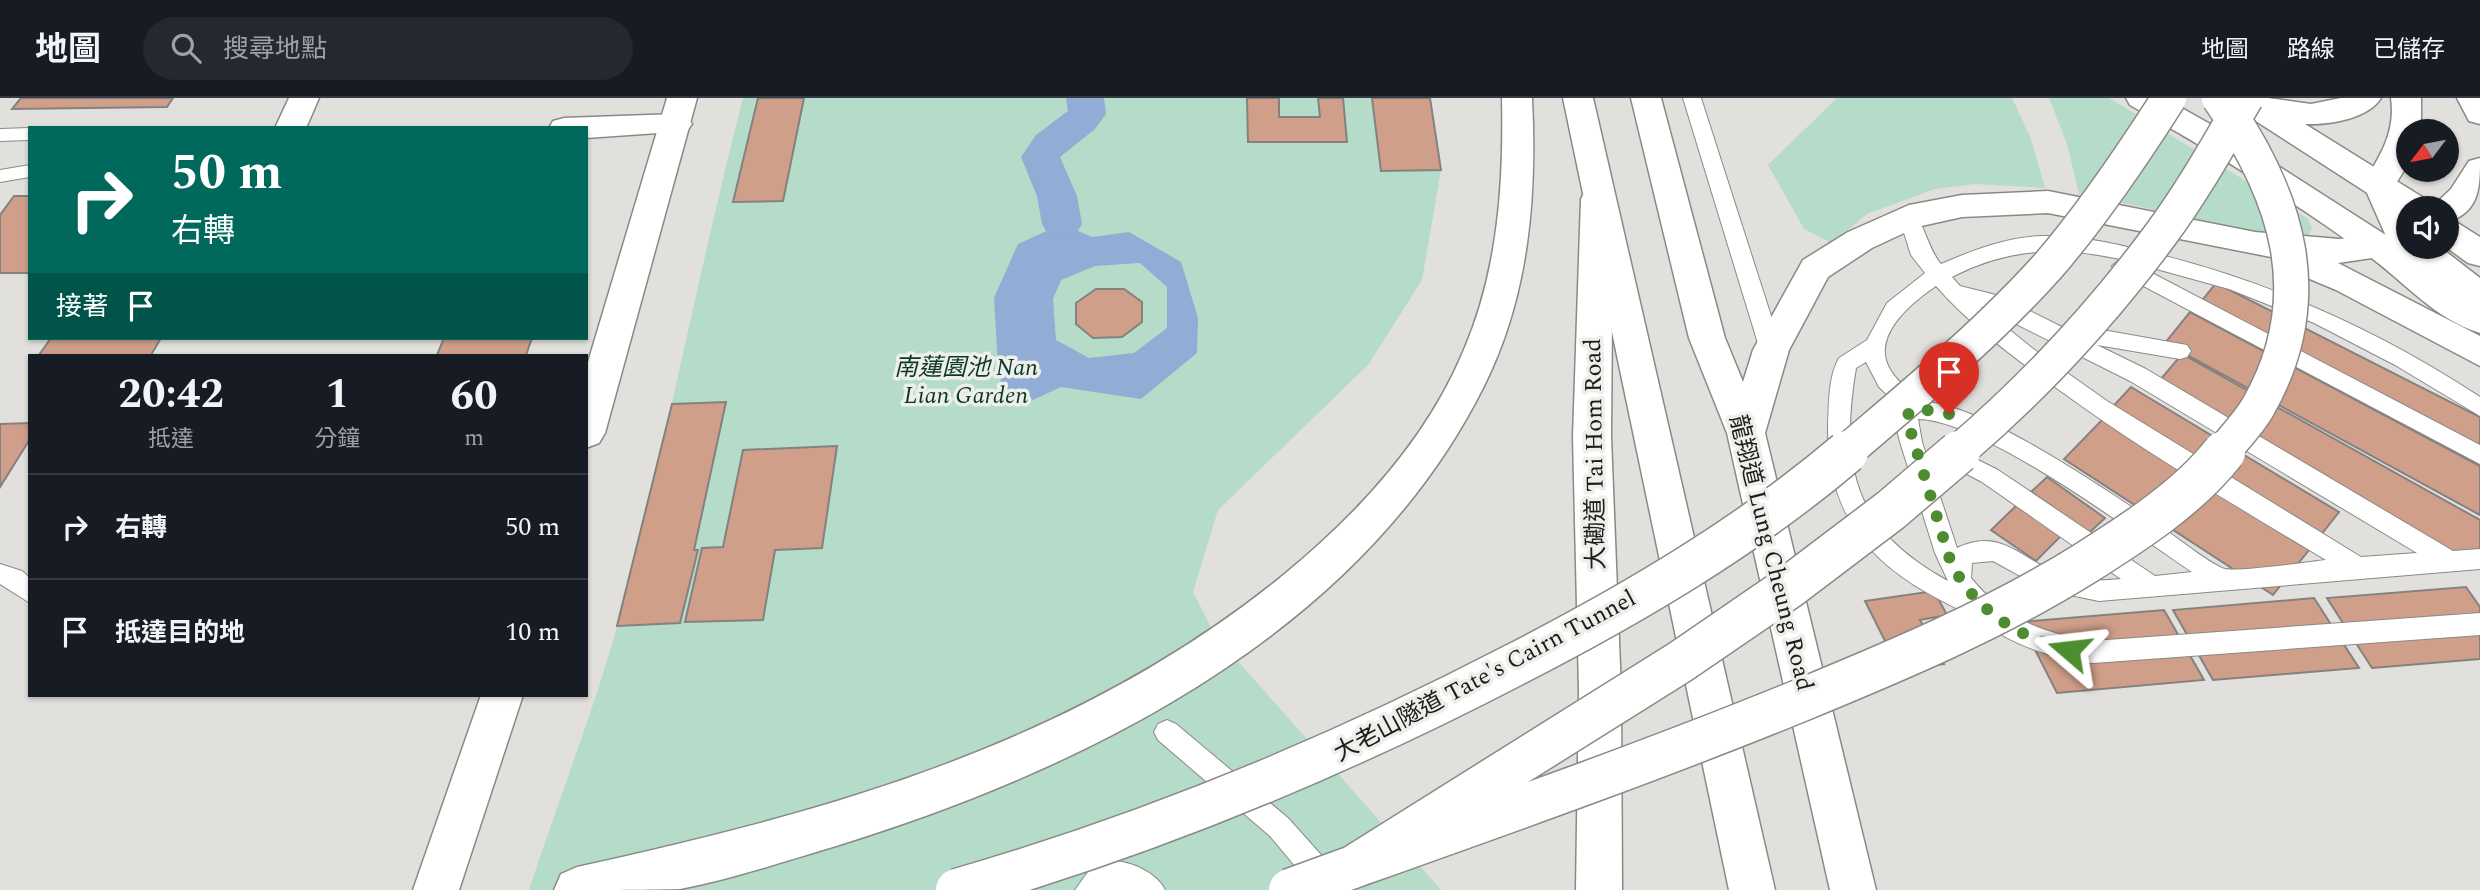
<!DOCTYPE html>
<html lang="zh-TW">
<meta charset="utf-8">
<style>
body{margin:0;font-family:Spectral,"Noto Sans TC",serif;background:#242831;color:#f1f3f6;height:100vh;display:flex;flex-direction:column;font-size:26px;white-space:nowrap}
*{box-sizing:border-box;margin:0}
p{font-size:23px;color:#9ea1a6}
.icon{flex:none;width:38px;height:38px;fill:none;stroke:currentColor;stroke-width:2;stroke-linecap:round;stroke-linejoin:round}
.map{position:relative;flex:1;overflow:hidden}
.sheet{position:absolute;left:28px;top:256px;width:560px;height:343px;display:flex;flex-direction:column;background:#171b24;border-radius:0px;box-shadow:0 2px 5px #0004}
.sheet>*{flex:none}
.guide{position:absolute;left:28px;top:28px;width:560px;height:214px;border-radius:0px;box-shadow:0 2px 5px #0004;background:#00695c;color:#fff;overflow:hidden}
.needle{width:46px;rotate:238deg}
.controls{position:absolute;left:2396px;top:21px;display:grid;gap:14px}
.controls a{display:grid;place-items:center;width:63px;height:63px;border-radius:50%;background:#171b24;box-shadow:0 2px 5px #0004;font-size:35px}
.pin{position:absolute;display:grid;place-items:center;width:60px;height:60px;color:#fff;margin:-72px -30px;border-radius:50% 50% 50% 0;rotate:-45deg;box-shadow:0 0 7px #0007}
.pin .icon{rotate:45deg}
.me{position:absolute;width:77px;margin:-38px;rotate:287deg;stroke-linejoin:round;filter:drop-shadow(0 0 5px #0008)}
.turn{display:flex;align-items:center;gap:24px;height:147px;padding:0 28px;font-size:32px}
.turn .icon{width:91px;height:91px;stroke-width:2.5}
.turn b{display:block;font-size:49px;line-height:60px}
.then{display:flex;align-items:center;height:66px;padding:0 28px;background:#0003;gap:14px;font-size:26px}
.eta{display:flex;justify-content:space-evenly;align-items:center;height:119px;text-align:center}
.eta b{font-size:42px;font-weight:700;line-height:49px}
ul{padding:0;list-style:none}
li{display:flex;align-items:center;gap:21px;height:105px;padding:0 28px;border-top:2px solid #363941}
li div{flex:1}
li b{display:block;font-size:26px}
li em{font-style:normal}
header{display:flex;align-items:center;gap:42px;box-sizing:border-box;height:98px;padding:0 35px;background:#171b24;border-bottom:2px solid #363941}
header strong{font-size:33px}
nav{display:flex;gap:38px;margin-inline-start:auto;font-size:24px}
.search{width:490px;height:63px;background:#242831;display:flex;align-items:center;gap:18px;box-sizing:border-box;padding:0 24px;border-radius:38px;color:#9ea1a6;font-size:26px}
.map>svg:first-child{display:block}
.green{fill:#b5dbc9}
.water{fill:#91acd5;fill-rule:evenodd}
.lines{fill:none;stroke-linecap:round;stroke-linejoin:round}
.canal{fill:#91acd5;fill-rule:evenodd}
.building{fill:#d09f89;stroke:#858180;stroke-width:2}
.service-casing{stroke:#8a8986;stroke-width:2}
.minor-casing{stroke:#8a8986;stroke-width:3}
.secondary-casing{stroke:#8a8986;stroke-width:3}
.trunk-casing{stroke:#8a8986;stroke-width:3}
.service{fill:#fff;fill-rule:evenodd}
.minor{fill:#fff;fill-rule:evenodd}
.secondary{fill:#fff;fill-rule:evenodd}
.trunk{fill:#fff;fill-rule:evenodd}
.trunk-bridge-far1-casing{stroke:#8a8986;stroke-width:37;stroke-linecap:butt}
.trunk-bridge-casing{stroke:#8a8986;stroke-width:45;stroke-linecap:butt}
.trunk-bridge-far1{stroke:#fff;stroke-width:34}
.trunk-bridge{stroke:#fff;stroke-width:42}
.route{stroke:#4d8d2f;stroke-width:12;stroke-dasharray:0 21.6}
.labels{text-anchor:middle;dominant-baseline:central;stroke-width:7;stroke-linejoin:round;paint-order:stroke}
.park-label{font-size:24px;font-style:italic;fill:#0a3928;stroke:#eeeeea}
.street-label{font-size:24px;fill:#1c1c1b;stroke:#eeeeea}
</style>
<header>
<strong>地圖</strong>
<div class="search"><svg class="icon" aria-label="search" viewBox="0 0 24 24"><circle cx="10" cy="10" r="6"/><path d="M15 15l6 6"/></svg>搜尋地點</div>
<nav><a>地圖</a><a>路線</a><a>已儲存</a></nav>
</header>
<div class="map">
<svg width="2480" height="792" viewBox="0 0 2480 792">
<rect width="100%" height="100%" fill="#e1e0dd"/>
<path class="green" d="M 743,0 L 1430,0 L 1441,72 L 1422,182 L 1368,267 L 1218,412 L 1193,494 L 1212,531 L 1243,569 L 1441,792 L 529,792 C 558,703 593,615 618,526 C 665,352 698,175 743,0 Z
M 1837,0 L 2012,0 L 2031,41 L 2045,90 L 1975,86 L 1935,91 L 1867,116 L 1832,145 L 1804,131 L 1768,67 Z
M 2049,0 L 2109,0 L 2307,120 L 2312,129 L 2309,137 C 2266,146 2225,130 2184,119 C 2149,110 2114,103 2079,96 L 2067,46 Z"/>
<path class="water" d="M 1062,126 L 1092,139 L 1129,134 L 1181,164 L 1198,220 L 1197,255 L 1141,301 L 1061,289 L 1022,307 L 1003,294 L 998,268 L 994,200 L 1018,146 ZM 1140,165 L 1167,189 L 1167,230 L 1134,255 L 1089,260 L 1056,242 L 1053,201 L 1061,182 L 1095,168 Z"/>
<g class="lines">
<path class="canal" d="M 1066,0 L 1104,0 L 1106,16 L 1095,31 L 1060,59 L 1077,98 L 1082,126 L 1076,136 L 1062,140 L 1048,136 L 1042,126 L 1037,98 L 1021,59 L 1036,37 L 1068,13 Z"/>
</g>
<path class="building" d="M 21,0 L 173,0 L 167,9 L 12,11 Z
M 758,0 L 804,0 L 783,103 L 733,104 Z
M 1247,0 L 1279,0 L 1279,19 L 1320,19 L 1318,0 L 1343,0 L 1347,44 L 1248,44 Z
M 1372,0 L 1430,0 L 1441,72 L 1381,73 Z
M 14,98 L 30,98 L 30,175 L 0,175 L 0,117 Z
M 2216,185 L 2480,319 L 2480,356 L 2197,209 Z
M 1096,191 L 1124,191 L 1142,204 L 1142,224 L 1122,239 L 1093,240 L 1076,226 L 1076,205 Z
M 2190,214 L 2480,368 L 2480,417 L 2165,245 Z
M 51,240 L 161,240 L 151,257 L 39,257 Z
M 51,240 L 161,240 L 151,257 L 39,257 Z
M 444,240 L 532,240 L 526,257 L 437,257 Z
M 2182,256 L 2480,422 L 2480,452 L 2470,468 L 2155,288 Z
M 2131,289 L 2339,414 L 2313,447 L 2104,318 Z
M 726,304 L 694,452 L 698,452 L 680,525 L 617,528 L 672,306 Z
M 2102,322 L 2309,452 L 2273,497 L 2064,361 Z
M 30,325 L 30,341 L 0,389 L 0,326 Z
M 837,348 L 822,450 L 775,452 L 763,522 L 685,524 L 702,450 L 723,449 L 743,352 Z
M 2047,379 L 2105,420 L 2089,435 L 2031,394 Z
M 2019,405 L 2063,436 L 2036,463 L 1991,432 Z
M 2466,489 L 2480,509 L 2480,561 L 2372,570 L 2327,500 Z
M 1934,493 L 1947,517 L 1920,522 L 1944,566 L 1900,573 L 1865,503 Z
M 2314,500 L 2359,570 L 2213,582 L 2173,512 Z
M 2164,512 L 2204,582 L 2057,595 L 2021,524 Z"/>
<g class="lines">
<g class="service-casing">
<path id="service" d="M 1683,0 L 1701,0 L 1782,252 L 1778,258 L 1764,258 L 1760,252 Z
M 30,30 L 30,42 L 0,43 L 0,31 Z
M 30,67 L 30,79 L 0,84 L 0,72 Z
M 1909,112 C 1922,116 1928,152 1941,166 C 1973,152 2007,139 2042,138 C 2081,137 2120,147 2157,156 C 2273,185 2380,233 2480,299 L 2480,318 L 2395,267 L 2314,225 L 2229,191 L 2131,164 L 2480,347 L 2480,366 L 2115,173 L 2112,168 L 2120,161 C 2060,148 2007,150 1952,179 L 1960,188 L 2000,198 L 2062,229 L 2069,226 L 2187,247 L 2191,253 L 2187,259 L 2180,261 L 2097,247 L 2146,271 L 2453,453 L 2480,451 L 2480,471 L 2099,503 L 2046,492 L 1993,463 L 1972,465 L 1971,480 C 2004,520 2043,536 2093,543 L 2480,515 L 2480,537 L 2093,565 C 2061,561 2030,553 2002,537 C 1993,532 1985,523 1976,519 C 1887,480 1827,434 1828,328 C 1829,307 1828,279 1839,260 L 1867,242 L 1887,205 L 1925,175 L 1911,157 L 1899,119 ZM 1936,188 C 1972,229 2017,262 2062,294 C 2146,355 2236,408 2326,462 C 2308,464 2238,474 2225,471 C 2213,468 2179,441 2167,433 C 2117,399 1980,304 1924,304 C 1913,295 1899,286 1891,273 C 1869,239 1911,205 1936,188 ZM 1980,208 L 2130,283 L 2417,455 L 2361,459 L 2107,303 L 2032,250 ZM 1866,264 L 1879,289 L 1900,309 L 1896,327 L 1900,344 L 1935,455 L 1948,483 C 1855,432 1839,371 1856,270 ZM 1918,321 C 1981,321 2135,436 2192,474 L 2155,478 L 1998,372 L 1948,347 L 1940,350 L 1937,356 L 1940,362 L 1982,384 L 2121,481 C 2100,483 2077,484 2057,475 C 2020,460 2000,429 1957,450 L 1922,344 Z
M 0,466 L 22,473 L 30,480 L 30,505 L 0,486 Z
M 1167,622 L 1176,626 L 1288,720 L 1339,777 L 1343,787 L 1341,792 L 1315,792 L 1270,738 L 1158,642 L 1154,634 L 1158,626 Z
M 1112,763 C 1131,763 1157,775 1165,792 L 1075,792 L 1088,774 Z"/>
</g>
<g class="minor-casing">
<path id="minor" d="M 289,0 L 319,0 L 306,30 L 275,30 Z
M 2391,0 L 2421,0 L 2421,33 L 2408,33 L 2408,66 L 2395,87 L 2408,115 L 2408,149 L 2440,149 L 2480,180 L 2480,234 L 2468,230 L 2456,197 L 2402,152 L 2389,145 L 2363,86 C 2380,58 2396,34 2391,0 Z
M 676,16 L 687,19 L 692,26 L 687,33 L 586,40 L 586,30 L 549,30 L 553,23 L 564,20 Z"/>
</g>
<g class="secondary-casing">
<path id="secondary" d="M 667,0 L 697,0 L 605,335 L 599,345 L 586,350 L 586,271 Z
M 2126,0 L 2164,0 L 2233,39 L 2392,141 L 2455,192 L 2480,206 L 2480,235 C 2434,221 2404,183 2366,156 C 2291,101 2211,53 2130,7 Z
M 2227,0 L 2268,0 L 2311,6 L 2341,0 L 2381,0 C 2368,21 2329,27 2305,26 L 2427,102 L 2431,110 L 2451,91 L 2469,63 L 2480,60 C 2480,87 2480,111 2453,122 L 2480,139 L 2480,168 L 2468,165 L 2446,149 L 2446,110 L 2408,110 L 2408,119 L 2403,118 L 2231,7 Z
M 2457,0 L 2480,0 L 2480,26 L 2469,23 Z
M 1597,90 L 1609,93 L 1613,101 L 1611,339 L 1621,593 L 1622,792 L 1576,792 L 1579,593 L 1573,339 L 1581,101 L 1585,93 Z
M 481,597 L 523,597 L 459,792 L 413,792 Z"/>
</g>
<g class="trunk-casing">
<path id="trunk" d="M 1502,0 L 1532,0 C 1537,99 1529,198 1484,288 C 1361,535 1088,670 836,748 C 785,763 733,781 680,791 C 645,792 591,792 554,792 L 561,776 L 577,769 C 832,713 1074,646 1281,479 C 1357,417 1425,344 1463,254 C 1498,174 1504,86 1502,0 Z
M 1563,0 L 1593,0 L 1775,792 L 1729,792 Z
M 1631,0 L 1661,0 L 1725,240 L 1743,284 L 1753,252 L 1803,162 L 1848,134 L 1909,107 L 1962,97 L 2048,93 L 2255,134 L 2339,141 L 2380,137 L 2392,141 L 2397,149 L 2392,157 L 2338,165 L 2480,238 L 2480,268 L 2336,192 L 2281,169 L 2276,160 L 2048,115 L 1962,119 L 1917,129 L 1872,150 L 1828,179 L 1789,252 L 1765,335 L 1876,792 L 1830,792 L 1727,335 L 1689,240 Z"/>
</g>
<use href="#service" class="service"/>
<use href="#minor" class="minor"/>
<use href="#secondary" class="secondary"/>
<use href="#trunk" class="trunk"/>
<g class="trunk-bridge-far1-casing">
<path id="trunk-bridge-far1" d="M 2219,0 C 2287,97 2321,199 2258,309 C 2249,325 2234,340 2222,355
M 1845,355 C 1914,296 1987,236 2048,168 C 2093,116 2132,58 2169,0
M 1957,355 C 2032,291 2102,216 2161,136 C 2193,93 2219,46 2246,0"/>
</g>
<g class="trunk-bridge-casing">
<path id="trunk-bridge" d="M 1353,769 C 1502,716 1652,663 1799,603 C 1896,563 1994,522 2084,466 C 2133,435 2188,400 2224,354
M 957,792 C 1151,736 1335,660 1514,567 C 1631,507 1747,439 1847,354
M 1290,792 L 1353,769 L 1680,564 L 1788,490 L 1891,412 L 1959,354"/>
</g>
<use href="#trunk-bridge-far1" class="trunk-bridge-far1"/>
<use href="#trunk-bridge" class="trunk-bridge"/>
</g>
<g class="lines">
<path class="route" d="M 1949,316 L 1916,310 L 1906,318 L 1951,465 C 1976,513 2018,539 2069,552"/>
</g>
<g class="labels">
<g class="park-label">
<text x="966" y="270">南蓮園池 Nan<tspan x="966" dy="28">Lian Garden</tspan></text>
</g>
<g class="street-label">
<text transform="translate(1595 356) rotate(-91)">大磡道 Tai Hom Road</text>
<text transform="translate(1771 455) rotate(76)">龍翔道 Lung Cheung Road</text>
<text transform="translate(1485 578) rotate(-28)">大老山隧道 Tate's Cairn Tunnel</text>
</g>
</g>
</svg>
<div class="controls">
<a><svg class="needle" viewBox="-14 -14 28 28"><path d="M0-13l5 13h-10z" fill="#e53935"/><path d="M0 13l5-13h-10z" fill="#9ea1a6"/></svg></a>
<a><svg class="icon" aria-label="sound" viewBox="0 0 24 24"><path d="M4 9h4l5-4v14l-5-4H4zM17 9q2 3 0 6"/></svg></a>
</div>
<div class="pin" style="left:1949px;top:316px;background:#d93025"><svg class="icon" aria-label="arrive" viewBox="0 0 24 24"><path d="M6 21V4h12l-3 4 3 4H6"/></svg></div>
<svg class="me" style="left:2069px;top:552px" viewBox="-20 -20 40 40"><path d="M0-17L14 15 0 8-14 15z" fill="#4d8d2f" stroke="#fff" stroke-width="4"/></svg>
<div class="guide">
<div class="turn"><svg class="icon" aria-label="right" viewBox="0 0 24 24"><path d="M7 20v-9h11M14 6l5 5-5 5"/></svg><div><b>50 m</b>右轉</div></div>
<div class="then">接著<svg class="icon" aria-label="arrive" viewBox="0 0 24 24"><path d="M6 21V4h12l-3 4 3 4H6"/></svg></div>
</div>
<section class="sheet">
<div class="eta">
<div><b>20:42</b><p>抵達</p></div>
<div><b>1</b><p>分鐘</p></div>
<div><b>60</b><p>m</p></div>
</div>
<ul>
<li><svg class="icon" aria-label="right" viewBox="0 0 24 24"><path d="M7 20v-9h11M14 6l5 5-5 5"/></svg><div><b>右轉</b></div><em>50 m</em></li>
<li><svg class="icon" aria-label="arrive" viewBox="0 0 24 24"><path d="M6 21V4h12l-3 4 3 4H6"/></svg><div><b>抵達目的地</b></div><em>10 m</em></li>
</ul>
</section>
</div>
